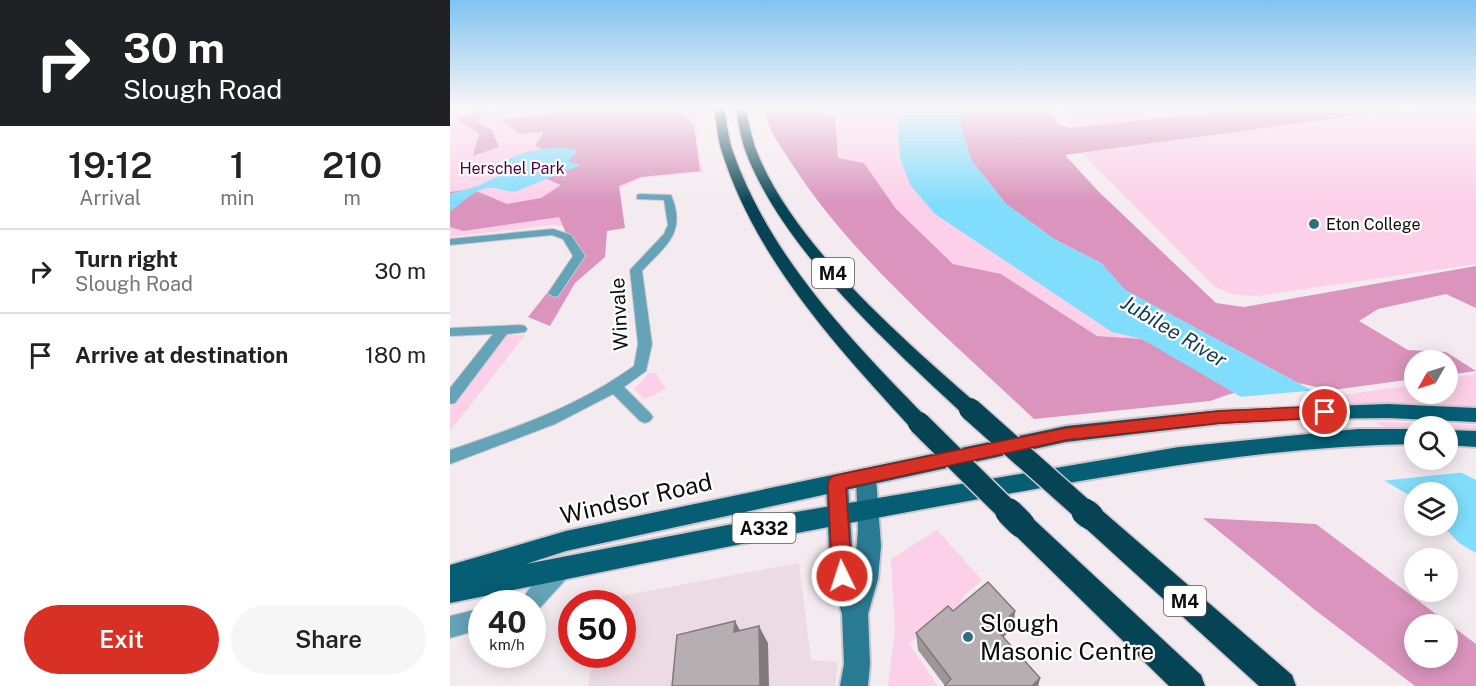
<!DOCTYPE html>
<meta charset="utf-8">
<style>
body{margin:0;font-family:"Public Sans",sans-serif;background:#f6f6f6;color:#222;height:100vh;display:flex;flex-direction:column;font-size:22px;white-space:nowrap}
*{box-sizing:border-box;margin:0}
p{font-size:20px;color:#767676}
.icon{flex:none;width:33px;height:33px;fill:none;stroke:currentColor;stroke-width:2;stroke-linecap:round;stroke-linejoin:round}
.map{position:relative;flex:1;overflow:hidden}
.sheet{display:flex;flex-direction:column;background:#fff;width:450px}
.sheet>*{flex:none}
.top-card{background:#202124;color:#fff;overflow:hidden}
.needle{width:39px;rotate:231deg}
.tools{position:absolute;left:954px;top:350px;display:grid;gap:12px}
.tools a{display:grid;place-items:center;width:54px;height:54px;border-radius:50%;background:#fff;box-shadow:0 3px 15px #0003;font-size:30px}
.speed{position:absolute;left:18px;top:590px;display:flex;gap:12px;font-size:30px;font-weight:700;text-align:center}
.speed>*{display:grid;place-content:center;width:78px;height:78px;border-radius:50%;background:#fff;box-shadow:0 3px 15px #0003;line-height:1}
.speed small{font-size:15px;font-weight:400}
.speed .limit{border:9px solid #d22;background:#fff;color:#111}
.pin{position:absolute;display:grid;place-items:center;width:51px;height:51px;color:#fff;margin:-26px;border:3px solid #fff;border-radius:50%;box-shadow:0 2px 6px #0007}
.me{position:absolute;width:66px;margin:-33px;rotate:356deg;stroke-linejoin:round;filter:drop-shadow(0 0 4px #0008)}
.turn{display:flex;align-items:center;gap:21px;height:126px;padding:0 24px;font-size:27px}
.turn .icon{width:78px;height:78px;stroke-width:2.5}
.turn b{display:block;font-size:42px;line-height:51px}
.eta{display:flex;justify-content:space-evenly;align-items:center;height:102px;text-align:center}
.eta b{font-size:36px;font-weight:600;line-height:42px}
.primary-button{display:flex;gap:12px;margin-top:auto;padding:12px 24px}
.primary-button a{flex:1;height:69px;border-radius:36px;background:#d93025;color:#fff;font-size:24px;font-weight:600;line-height:69px;text-align:center}
.primary-button a+a{background:#f6f6f6;color:#222}
ul{padding:0;list-style:none}
li{display:flex;align-items:center;gap:18px;height:84px;padding:0 24px;border-top:2px solid #e0e0e0}
li div{flex:1}
li b{display:block;font-size:22px}
li em{font-style:normal}
main{display:flex;flex:1;min-height:0}
.map>svg:first-child{display:block}
.built{fill:#ecdbe4}
.green{fill:#fcd0e9}
.forest{fill:#da94bd;fill-rule:evenodd}
.water{fill:#81ddfc}
.pier{fill:#f4ebf0}
.lines{fill:none;stroke-linecap:round;stroke-linejoin:round}
.minor-casing{stroke:#cfc7cc;stroke-width:2}
.secondary-casing{stroke:#cfc7cc;stroke-width:4}
.primary-casing{stroke:#cfc7cc;stroke-width:4}
.motorway-casing{stroke:#cfc7cc;stroke-width:3}
.minor{fill:#65a3b8;fill-rule:evenodd}
.secondary{fill:#297b94;fill-rule:evenodd}
.primary{fill:#055e74;fill-rule:evenodd}
.motorway{fill:#064354;fill-rule:evenodd}
.motorway-bridge-far1-casing{stroke:#cfc7cc;stroke-width:25;stroke-linecap:butt}
.motorway-bridge-casing{stroke:#cfc7cc;stroke-width:30;stroke-linecap:butt}
.motorway-bridge-far1{stroke:#064354;stroke-width:22}
.motorway-bridge{stroke:#064354;stroke-width:27}
.wall{fill:#9d9699}
.shaded-wall{fill:#807a7d}
.building{fill:#b7aeb2;stroke:#807a7d;stroke-width:1.5}
.route{fill:#d93025;stroke:#8d1f18;stroke-width:1.5}
.poi-dot{fill:#2f6f83;stroke:#fff;stroke-width:2}
.labels{text-anchor:middle;dominant-baseline:central;stroke-width:4.5;stroke-linejoin:round;paint-order:stroke}
.far-park-label{font-size:16px;fill:#53003c;stroke:#fff}
.far-poi-label{font-size:16px;fill:#0f0c0e;stroke:#fff;text-anchor:start}
.shield{fill:#fff;stroke:#575556;stroke-width:1.5}
.shield-label{font-size:18px;font-weight:bold;fill:#0f0c0e}
.street-label{font-size:20px;fill:#0f0c0e;stroke:#fff}
.water-label{font-size:21px;font-style:italic;fill:#123d4a;stroke:#fff}
.near-street-label{font-size:24px;fill:#0f0c0e;stroke:#fff}
.near-poi-label{font-size:24px;fill:#0f0c0e;stroke:#fff;text-anchor:start}
</style>
<main>
<section class="sheet">
<div class="top-card">
<div class="turn"><svg class="icon" aria-label="right" viewBox="0 0 24 24"><path d="M7 20v-9h11M14 6l5 5-5 5"/></svg><div><b>30 m</b>Slough Road</div></div>
</div>
<div class="eta">
<div><b>19:12</b><p>Arrival</p></div>
<div><b>1</b><p>min</p></div>
<div><b>210</b><p>m</p></div>
</div>
<ul>
<li><svg class="icon" aria-label="right" viewBox="0 0 24 24"><path d="M7 20v-9h11M14 6l5 5-5 5"/></svg><div><b>Turn right</b><p>Slough Road</p></div><em>30 m</em></li>
<li><svg class="icon" aria-label="arrive" viewBox="0 0 24 24"><path d="M6 21V4h12l-3 4 3 4H6"/></svg><div><b>Arrive at destination</b></div><em>180 m</em></li>
</ul>
<div class="primary-button"><a>Exit</a><a>Share</a></div>
</section>
<div class="map">
<svg width="1026" height="686" viewBox="0 0 1026 686">
<rect width="100%" height="100%" fill="#f4ebf0"/>
<path class="built" d="M 349,563 L 361,660 L 388,662 L 385,686 L 138,686 L 144,654 L 172,654 L 172,603 L 154,603 L 154,599 Z"/>
<path class="green" d="M 28,107 L 247,107 L 247,141 L 253,172 L 191,178 L 159,194 L 114,226 L 102,225 L 0,237 L 0,115 Z
M 367,107 L 446,107 L 450,158 L 455,172 L 462,186 L 485,214 L 662,332 L 692,339 L 647,336 L 551,274 L 503,264 L 446,209 L 414,164 L 388,158 L 385,117 Z
M 608,107 L 804,107 L 621,128 Z
M 971,107 L 1026,107 L 1026,264 L 807,296 L 781,294 L 764,286 L 632,153 Z
M 57,335 L 75,335 L 0,431 L 0,408 Z
M 199,373 L 206,373 L 216,389 L 194,399 L 184,389 Z
M 1026,373 L 1026,410 L 854,405 L 851,401 L 964,385 L 964,393 L 998,393 L 998,379 Z
M 906,421 L 1026,425 L 1026,436 L 998,435 L 998,426 L 964,426 L 964,433 L 914,432 Z
M 487,530 L 532,580 L 511,598 L 516,605 L 509,611 L 501,611 L 459,644 L 488,686 L 438,686 L 445,629 L 441,559 Z"/>
<path class="forest" d="M 116,107 L 227,107 L 244,125 L 250,171 L 191,177 L 169,186 L 175,228 L 157,231 L 155,257 L 125,283 L 100,326 L 78,317 L 126,256 L 109,217 L 13,231 L 0,227 L 0,192 L 22,189 L 57,204 L 91,198 L 111,185 L 68,167 L 103,153 L 85,146 L 94,132 L 70,134 L 51,120 L 102,112 Z
M 313,107 L 367,107 L 385,117 L 388,158 L 414,163 L 446,209 L 503,264 L 551,274 L 647,336 L 692,339 L 786,392 L 760,401 L 584,419 C 502,341 403,259 342,164 C 330,145 317,129 313,107 Z
M 509,107 L 600,107 L 608,124 L 621,128 L 804,107 L 971,107 L 615,155 L 648,191 L 766,303 L 794,307 L 1026,266 L 1026,308 L 996,294 L 928,309 L 909,321 L 958,350 L 996,352 L 1026,371 L 998,375 L 998,360 L 964,360 L 964,379 L 882,390 L 848,383 L 675,290 L 651,263 L 604,239 L 556,204 L 521,160 L 511,127 Z
M 41,108 L 26,121 L 42,130 L 49,147 L 23,156 L 29,133 L 7,120 L 25,110 Z
M 753,518 L 866,524 L 1026,644 L 1026,686 L 965,686 L 865,610 ZM 964,624 L 998,624 L 998,657 L 964,657 Z"/>
<path class="water" d="M 446,107 L 509,107 L 511,127 L 521,160 L 556,204 L 604,239 L 651,263 L 675,290 L 874,397 L 964,459 L 985,459 L 1026,480 L 1026,553 L 1009,543 L 992,525 L 998,525 L 998,492 L 964,492 L 964,498 L 692,339 L 662,332 L 485,214 L 461,186 L 455,172 L 450,158 Z
M 110,147 L 126,150 L 127,152 L 118,161 L 131,165 L 67,191 C 57,193 52,188 43,188 C 26,186 13,204 0,211 L 0,194 L 28,186 L 50,175 C 49,152 93,149 110,147 Z"/>
<path class="pier" d="M 868,390 L 964,444 L 964,459 L 991,459 L 1016,472 L 931,481 L 789,397 Z"/>
<g class="lines">
<g class="minor-casing">
<path id="minor" d="M 190,194 L 221,195 C 237,233 216,245 192,271 L 202,344 L 196,371 L 174,387 L 200,413 L 203,417 L 200,421 L 195,423 L 190,421 L 163,394 L 105,424 L 0,464 L 0,450 C 65,428 129,406 184,366 L 188,344 L 180,270 L 214,234 L 218,225 L 214,200 L 187,199 L 187,195 Z
M 103,229 L 121,235 L 135,256 L 108,296 L 104,297 L 98,293 L 123,256 L 113,239 L 102,235 L 0,245 L 0,239 Z
M 70,325 L 75,326 L 77,329 L 75,332 L 57,334 L 5,403 L 0,404 L 0,388 L 43,334 L 0,336 L 0,328 Z
M 111,561 L 118,563 L 121,570 L 118,577 L 88,610 L 82,613 L 82,603 L 71,603 C 77,589 96,566 111,561 Z
M 32,608 L 32,629 L 0,638 L 0,616 Z"/>
</g>
<g class="secondary-casing">
<path id="secondary" d="M 416,468 L 423,471 L 426,477 L 431,546 L 428,579 L 418,614 L 420,664 L 418,686 L 390,686 L 394,664 L 392,614 L 380,576 L 376,483 L 380,477 L 387,474 L 394,477 L 398,483 L 404,576 L 408,530 L 406,477 L 409,471 Z"/>
</g>
<g class="primary-casing">
<path id="primary" d="M 938,404 L 1026,408 L 1026,422 L 938,418 L 854,419 L 770,424 L 616,442 L 116,551 L 76,564 L 334,514 L 729,447 L 908,429 L 964,429 L 964,444 C 821,446 681,472 540,497 C 360,529 180,566 0,603 L 0,565 L 116,531 L 616,426 L 770,410 Z
M 998,430 L 1026,431 L 1026,447 L 998,445 Z"/>
</g>
<g class="motorway-casing">
<path id="motorway" d="M 264,107 L 274,107 C 277,122 278,138 283,152 C 320,257 400,339 476,417 L 479,423 L 476,429 L 469,431 L 462,429 C 387,347 306,260 272,152 C 267,138 267,122 264,107 Z
M 285,107 L 295,107 C 298,120 301,134 305,147 C 341,243 451,337 527,404 L 530,409 L 527,414 L 520,417 L 513,414 C 438,344 329,246 294,147 C 290,134 288,120 285,107 Z
M 640,505 L 649,508 L 842,675 L 846,686 L 809,686 L 631,524 L 628,516 L 631,508 Z
M 571,513 L 580,516 L 751,675 L 755,686 L 719,686 L 562,532 L 559,524 L 562,516 Z"/>
</g>
<use href="#minor" class="minor"/>
<use href="#secondary" class="secondary"/>
<use href="#primary" class="primary"/>
<use href="#motorway" class="motorway"/>
<g class="motorway-bridge-far1-casing">
<path id="motorway-bridge-far1" d="M 520,409 L 637,513
M 469,423 L 560,513"/>
</g>
<g class="motorway-bridge-casing">
<path id="motorway-bridge" d="M 559,512 L 571,524
M 635,512 L 640,516"/>
</g>
<use href="#motorway-bridge-far1" class="motorway-bridge-far1"/>
<use href="#motorway-bridge" class="motorway-bridge"/>
</g>
<path class="wall" d="M 503,611 L 565,611 L 563,628 L 553,637 L 590,678 L 588,686 L 495,686 L 468,650 L 466,633 Z"/>
<path class="shaded-wall" d="M 565,611 L 563,628 L 545,645 L 546,629 Z
M 285,621 L 294,638 L 284,632 Z
M 309,626 L 318,643 L 319,686 L 310,686 Z
M 590,678 L 588,686 L 582,686 Z"/>
<path class="building" d="M 538,582 L 565,611 L 546,629 L 590,678 L 582,686 L 495,686 L 495,685 L 501,679 L 466,633 L 498,606 L 503,611 Z
M 285,621 L 284,632 L 309,626 L 310,686 L 222,686 L 227,635 Z"/>
<linearGradient id="sky" x2="0" y2="1"><stop stop-color="#7fc4f0"/><stop offset="0.53" stop-color="#faf6f8"/><stop offset="1" stop-color="#faf6f8" stop-opacity="0"/></linearGradient>
<rect width="1026" height="203" fill="url(#sky)"/>
<path class="route" d="M 875,406 L 882,412 L 875,418 L 770,423 L 616,440 L 396,488 L 402,576 L 399,583 L 392,586 L 385,583 L 382,576 L 378,483 L 381,477 L 387,475 L 616,428 L 770,411 Z"/>
<g class="poi-dot">
<circle cx="864" cy="224" r="6"/>
<circle cx="518" cy="637" r="6"/>
</g>
<g class="labels">
<g class="far-park-label">
<text x="62" y="168">Herschel Park</text>
</g>
<g class="far-poi-label">
<text x="876" y="224">Eton College</text>
</g>
<g class="shield">
<rect x="362" y="258" width="42" height="30" rx="4.5"/>
<rect x="282.5" y="513" width="63" height="30" rx="4.5"/>
<rect x="714" y="586" width="42" height="30" rx="4.5"/>
</g>
<g class="shield-label">
<text x="383" y="273">M4</text>
<text x="314" y="528">A332</text>
<text x="735" y="601">M4</text>
</g>
<g class="street-label">
<text transform="translate(169 314) rotate(-93)">Winvale</text>
</g>
<g class="water-label">
<text transform="translate(724 331) rotate(31)">Jubilee River</text>
</g>
<g class="near-street-label">
<text transform="translate(186 498) rotate(-13)">Windsor Road</text>
</g>
<g class="near-poi-label">
<text x="530" y="623">Slough<tspan x="530" dy="28">Masonic Centre</tspan></text>
</g>
</g>
</svg>
<div class="tools">
<a><svg class="needle" viewBox="-14 -14 28 28"><path d="M0-13l5 13h-10z" fill="#e53935"/><path d="M0 13l5-13h-10z" fill="#767676"/></svg></a>
<a><svg class="icon" aria-label="search" viewBox="0 0 24 24"><circle cx="10" cy="10" r="6"/><path d="M15 15l6 6"/></svg></a>
<a><svg class="icon" aria-label="layers" viewBox="0 0 24 24"><path d="M12 4l9 5-9 5-9-5zM3 14l9 5 9-5"/></svg></a>
<a>+</a>
<a>−</a>
</div>
<div class="speed"><div>40<small>km/h</small></div><div class="limit">50</div></div>
<div class="pin" style="left:875px;top:412px;background:#d93025"><svg class="icon" aria-label="arrive" viewBox="0 0 24 24"><path d="M6 21V4h12l-3 4 3 4H6"/></svg></div>
<svg class="me" style="left:392px;top:576px" viewBox="-20 -20 40 40"><circle r="17" fill="#d93025" stroke="#fff" stroke-width="3"/><path d="M0-11L8 9 0 5-8 9z" fill="#fff"/></svg>
</div>
</main>
